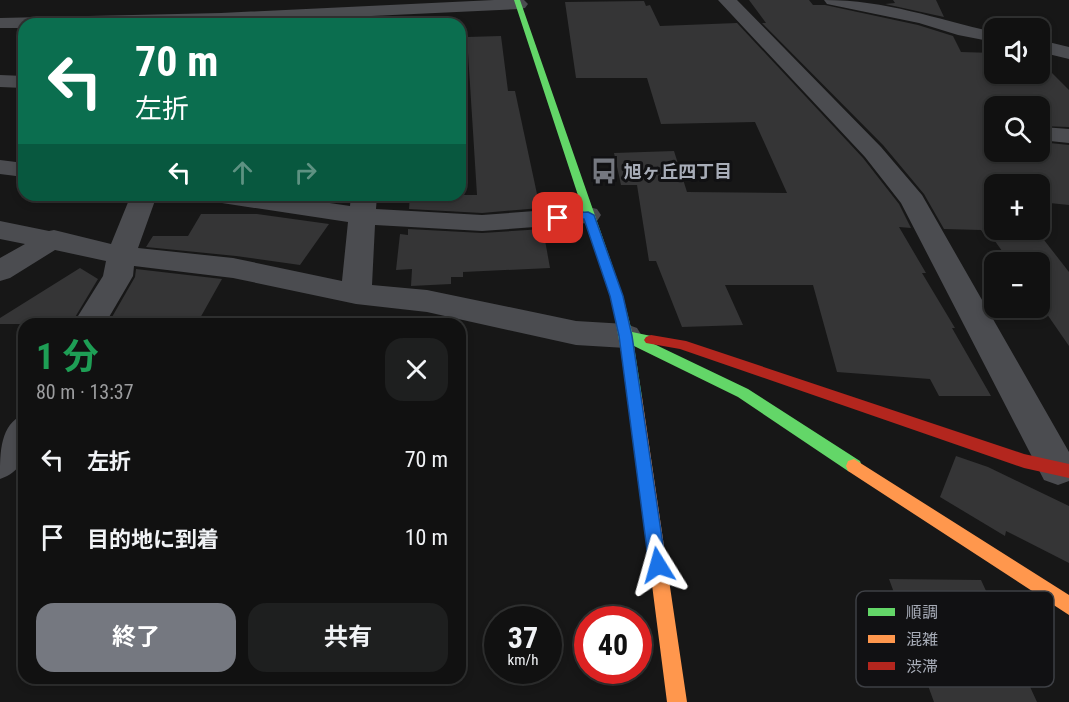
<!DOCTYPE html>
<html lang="ja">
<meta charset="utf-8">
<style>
body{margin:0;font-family:"Roboto Condensed","Noto Sans JP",sans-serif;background:#1e1f1f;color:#f1f3f6;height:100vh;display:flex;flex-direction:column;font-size:22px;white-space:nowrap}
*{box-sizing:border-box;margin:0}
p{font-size:20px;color:#9c9d9f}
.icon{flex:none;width:33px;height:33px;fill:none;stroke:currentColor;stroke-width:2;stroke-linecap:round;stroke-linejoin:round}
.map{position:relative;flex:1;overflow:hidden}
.panel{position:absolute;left:18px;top:318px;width:448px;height:366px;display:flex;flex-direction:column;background:#111;border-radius:18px;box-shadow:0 3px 9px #0003,0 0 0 2px #303131}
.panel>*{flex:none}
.banner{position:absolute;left:18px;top:18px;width:448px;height:183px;border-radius:18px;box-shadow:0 3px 9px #0003,0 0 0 2px #303131;background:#0b6e4f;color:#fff;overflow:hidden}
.controls{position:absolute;left:984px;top:18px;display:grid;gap:12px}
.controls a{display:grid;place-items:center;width:66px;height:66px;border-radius:12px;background:#111;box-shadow:0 3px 9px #0003,0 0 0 2px #303131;font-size:30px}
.speed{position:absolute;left:484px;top:606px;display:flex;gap:12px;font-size:30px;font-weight:700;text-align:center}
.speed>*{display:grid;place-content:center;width:78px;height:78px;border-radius:50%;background:#111;box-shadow:0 3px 9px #0003,0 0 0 2px #303131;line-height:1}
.speed small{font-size:15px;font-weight:400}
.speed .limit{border:9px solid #d22;background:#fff;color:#111}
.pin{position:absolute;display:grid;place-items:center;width:51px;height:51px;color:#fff;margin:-26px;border-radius:12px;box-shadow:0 3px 9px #0006}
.me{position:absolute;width:66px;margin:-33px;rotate:352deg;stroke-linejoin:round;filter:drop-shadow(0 0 4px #0008)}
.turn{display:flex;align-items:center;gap:21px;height:126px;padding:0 18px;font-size:27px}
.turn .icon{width:78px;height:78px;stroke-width:2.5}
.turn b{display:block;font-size:42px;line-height:51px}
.lanes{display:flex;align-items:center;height:57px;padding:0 18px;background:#0003;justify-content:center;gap:30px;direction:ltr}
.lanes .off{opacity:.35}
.round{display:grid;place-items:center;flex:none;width:63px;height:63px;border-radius:18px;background:#1e1f1f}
.headline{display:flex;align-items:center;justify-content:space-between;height:102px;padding:0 18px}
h1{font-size:36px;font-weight:700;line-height:45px;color:#1e9e55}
.primary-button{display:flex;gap:12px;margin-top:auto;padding:12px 18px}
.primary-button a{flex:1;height:69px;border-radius:18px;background:#757880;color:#fff;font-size:24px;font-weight:700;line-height:69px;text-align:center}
.primary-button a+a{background:#1e1f1f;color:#f1f3f6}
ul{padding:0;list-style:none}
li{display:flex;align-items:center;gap:18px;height:78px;padding:0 18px}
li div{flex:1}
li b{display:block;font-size:22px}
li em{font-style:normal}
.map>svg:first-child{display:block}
.green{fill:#1d241e}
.building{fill:#353536}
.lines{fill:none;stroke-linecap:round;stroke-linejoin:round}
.street{fill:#4b4c50;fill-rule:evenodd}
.fast{fill:#63d668;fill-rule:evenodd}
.slow{fill:#ff974d;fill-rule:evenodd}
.jam{fill:#b3261e;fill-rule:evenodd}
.route{fill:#1a73e8;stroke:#114b97;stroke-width:1.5}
.labels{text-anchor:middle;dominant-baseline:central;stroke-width:6;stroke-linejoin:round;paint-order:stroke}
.far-poi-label{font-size:18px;font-weight:bold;fill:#a8adb8;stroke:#111113;text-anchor:start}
.key{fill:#111113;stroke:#3e4045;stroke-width:1.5}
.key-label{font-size:16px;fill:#a8adb8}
</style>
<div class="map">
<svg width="1069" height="702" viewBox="0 0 1069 702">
<rect width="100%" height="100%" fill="#171717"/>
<path class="green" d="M 350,16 L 359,20 L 359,24 L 235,24 L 243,20 Z"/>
<path class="building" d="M 749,0 L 809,0 L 813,5 L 825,5 L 918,25 L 953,36 L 961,52 L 994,53 L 994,74 L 1040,74 L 1040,61 L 1069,90 L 1069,127 L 1040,126 L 1040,106 L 994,106 L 994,152 L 1040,152 L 1040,142 L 1069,145 L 1069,205 L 1040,202 L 1040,184 L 994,184 L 994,230 L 1040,230 L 1040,225 L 1045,231 L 1037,231 L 1069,272 L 1069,346 L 1040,304 L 1040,262 L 1010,262 L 992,237 L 986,237 L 981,230 L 944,229 L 924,194 L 883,145 L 762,23 L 766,23 Z
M 893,0 L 936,0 L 944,17 L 885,4 L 895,3 Z
M 644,1 L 646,6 L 650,5 L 660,26 L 737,23 L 863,158 L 899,204 L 911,228 L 899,227 L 926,273 L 922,273 L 955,328 L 952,328 L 991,396 L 939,396 L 930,379 L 837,372 L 813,285 L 725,285 L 743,325 L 682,327 L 656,261 L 649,261 L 637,185 L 621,185 L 614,153 L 674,151 L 687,192 L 787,193 L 755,122 L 661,124 L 647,78 L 576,78 L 565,2 Z
M 501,36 L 508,91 L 515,91 L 540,208 L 482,213 L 409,209 L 410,195 L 477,195 L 467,37 Z
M 201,214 L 257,214 L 329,224 L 300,265 L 236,256 L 146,247 L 153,236 L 188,236 Z
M 408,229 L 482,233 L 543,229 L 550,268 L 463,272 L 463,277 L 451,277 L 451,284 L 411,286 L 412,269 L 396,270 L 400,234 L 408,235 Z
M 80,268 L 98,279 L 71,324 L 0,324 L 0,318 Z
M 136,269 L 222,279 L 199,320 L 112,317 L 135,277 Z
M 956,456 L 988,467 L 1069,506 L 1069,563 L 1006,531 L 1005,536 L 940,497 Z
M 889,579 L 981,580 L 1037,702 L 934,702 Z"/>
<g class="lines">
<path class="street" d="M 494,0 L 524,0 L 528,4 L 525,8 L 519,9 L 221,23 L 24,24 L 24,28 L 0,28 L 0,18 L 221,13 Z
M 718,0 L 737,0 L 881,147 L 922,195 L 1069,452 L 1069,481 L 1058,485 L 1044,480 L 901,203 L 865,157 Z
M 824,0 C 887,0 935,19 994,32 L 994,42 L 958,35 L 919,23 L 827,4 Z
M 1040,40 L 1069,47 L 1069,59 L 1040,52 Z
M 0,75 L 24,76 L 24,88 L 0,87 Z
M 1043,127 L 1069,129 L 1069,143 L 1040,140 L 1040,128 Z
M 0,160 L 24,163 L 24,177 L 0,174 Z
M 131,195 L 157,195 L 138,248 L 233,258 L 342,281 L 348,222 L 222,203 L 213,200 L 209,195 L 275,195 L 350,206 L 351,195 L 377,195 L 376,209 L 482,215 L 588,207 L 597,209 L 601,215 L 597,221 L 588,223 L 482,231 L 375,225 L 372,285 L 427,290 L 576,321 L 626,324 L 637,328 L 642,336 L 637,344 L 626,348 L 576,345 L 427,312 L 356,304 L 233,278 L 134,266 L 133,276 L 105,324 L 73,324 L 103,276 L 106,261 L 55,250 L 10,278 L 0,281 L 0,258 L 25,244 L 0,239 L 0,221 L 49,231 L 54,230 L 111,244 Z
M 24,414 C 24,443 32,468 0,479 C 0,451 0,425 24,414 Z"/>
<path class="fast" d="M 514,0 L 520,0 L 623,296 L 632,332 L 656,337 L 658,340 L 654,344 L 748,389 L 860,461 L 862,466 L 860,471 L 854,473 L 848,471 L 738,397 L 634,346 L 642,397 L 640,401 L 630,401 L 611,296 Z"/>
<path class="slow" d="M 635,391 L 640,393 L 642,397 L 687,702 L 667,702 L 628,397 L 630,393 Z
M 854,459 L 1069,595 L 1069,615 L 848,471 L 846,466 L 848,461 Z"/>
<path class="jam" d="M 651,335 L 686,341 L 1024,454 L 1069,464 L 1069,478 L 1024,468 L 680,349 L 646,343 L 644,340 L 646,337 Z"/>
</g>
<path class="route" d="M 588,212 L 594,215 L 623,296 L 632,336 L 666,565 L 664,571 L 658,573 L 651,571 L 649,565 L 619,336 L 610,296 L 584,219 L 558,221 L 553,218 L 558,214 Z"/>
<defs>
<g id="bus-bare" transform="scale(2.07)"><path d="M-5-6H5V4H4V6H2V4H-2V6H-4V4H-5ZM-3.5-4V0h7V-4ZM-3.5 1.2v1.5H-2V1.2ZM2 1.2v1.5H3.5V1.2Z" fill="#757880" stroke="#111113" stroke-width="2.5" paint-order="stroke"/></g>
</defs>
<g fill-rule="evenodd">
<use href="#bus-bare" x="604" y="171"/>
</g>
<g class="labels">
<g class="far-poi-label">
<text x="624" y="171">旭ヶ丘四丁目</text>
</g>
</g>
<rect x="856" y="591" width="198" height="96" rx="9" class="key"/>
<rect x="868" y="608" width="27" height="8" fill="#63d668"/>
<rect x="868" y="635" width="27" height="8" fill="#ff974d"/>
<rect x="868" y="662" width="27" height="8" fill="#b3261e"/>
<g class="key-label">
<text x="906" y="618">順調</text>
<text x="906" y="645">混雑</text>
<text x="906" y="672">渋滞</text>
</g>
</svg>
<div class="controls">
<a><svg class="icon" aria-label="sound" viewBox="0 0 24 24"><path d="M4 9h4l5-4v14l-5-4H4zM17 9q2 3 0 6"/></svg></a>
<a><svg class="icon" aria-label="search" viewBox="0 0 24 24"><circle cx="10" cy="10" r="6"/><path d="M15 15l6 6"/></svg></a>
<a>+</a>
<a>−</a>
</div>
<div class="speed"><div>37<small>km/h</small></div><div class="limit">40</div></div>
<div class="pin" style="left:558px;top:218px;background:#d93025"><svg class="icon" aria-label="arrive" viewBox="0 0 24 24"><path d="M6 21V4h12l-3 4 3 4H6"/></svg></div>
<svg class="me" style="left:658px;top:565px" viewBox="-20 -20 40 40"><path d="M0-17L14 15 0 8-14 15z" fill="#1a73e8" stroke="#fff" stroke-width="4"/></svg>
<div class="banner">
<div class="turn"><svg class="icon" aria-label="left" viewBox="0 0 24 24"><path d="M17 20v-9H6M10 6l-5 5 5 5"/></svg><div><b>70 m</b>左折</div></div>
<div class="lanes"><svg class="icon" aria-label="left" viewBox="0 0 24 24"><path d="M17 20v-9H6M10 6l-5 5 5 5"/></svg><svg class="icon off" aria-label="ahead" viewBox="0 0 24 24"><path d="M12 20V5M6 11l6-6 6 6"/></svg><svg class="icon off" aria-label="right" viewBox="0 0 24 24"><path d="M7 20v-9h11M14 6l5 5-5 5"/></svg></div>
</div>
<section class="panel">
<div class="headline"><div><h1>1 分</h1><p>80 m · 13:37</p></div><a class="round"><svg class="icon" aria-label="close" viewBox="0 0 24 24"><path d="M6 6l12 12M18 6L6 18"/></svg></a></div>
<ul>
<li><svg class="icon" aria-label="left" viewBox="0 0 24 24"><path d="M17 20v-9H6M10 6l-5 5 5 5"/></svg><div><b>左折</b></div><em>70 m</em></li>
<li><svg class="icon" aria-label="arrive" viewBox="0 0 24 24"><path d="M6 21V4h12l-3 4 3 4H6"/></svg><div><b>目的地に到着</b></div><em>10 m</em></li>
</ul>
<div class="primary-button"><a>終了</a><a>共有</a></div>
</section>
</div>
